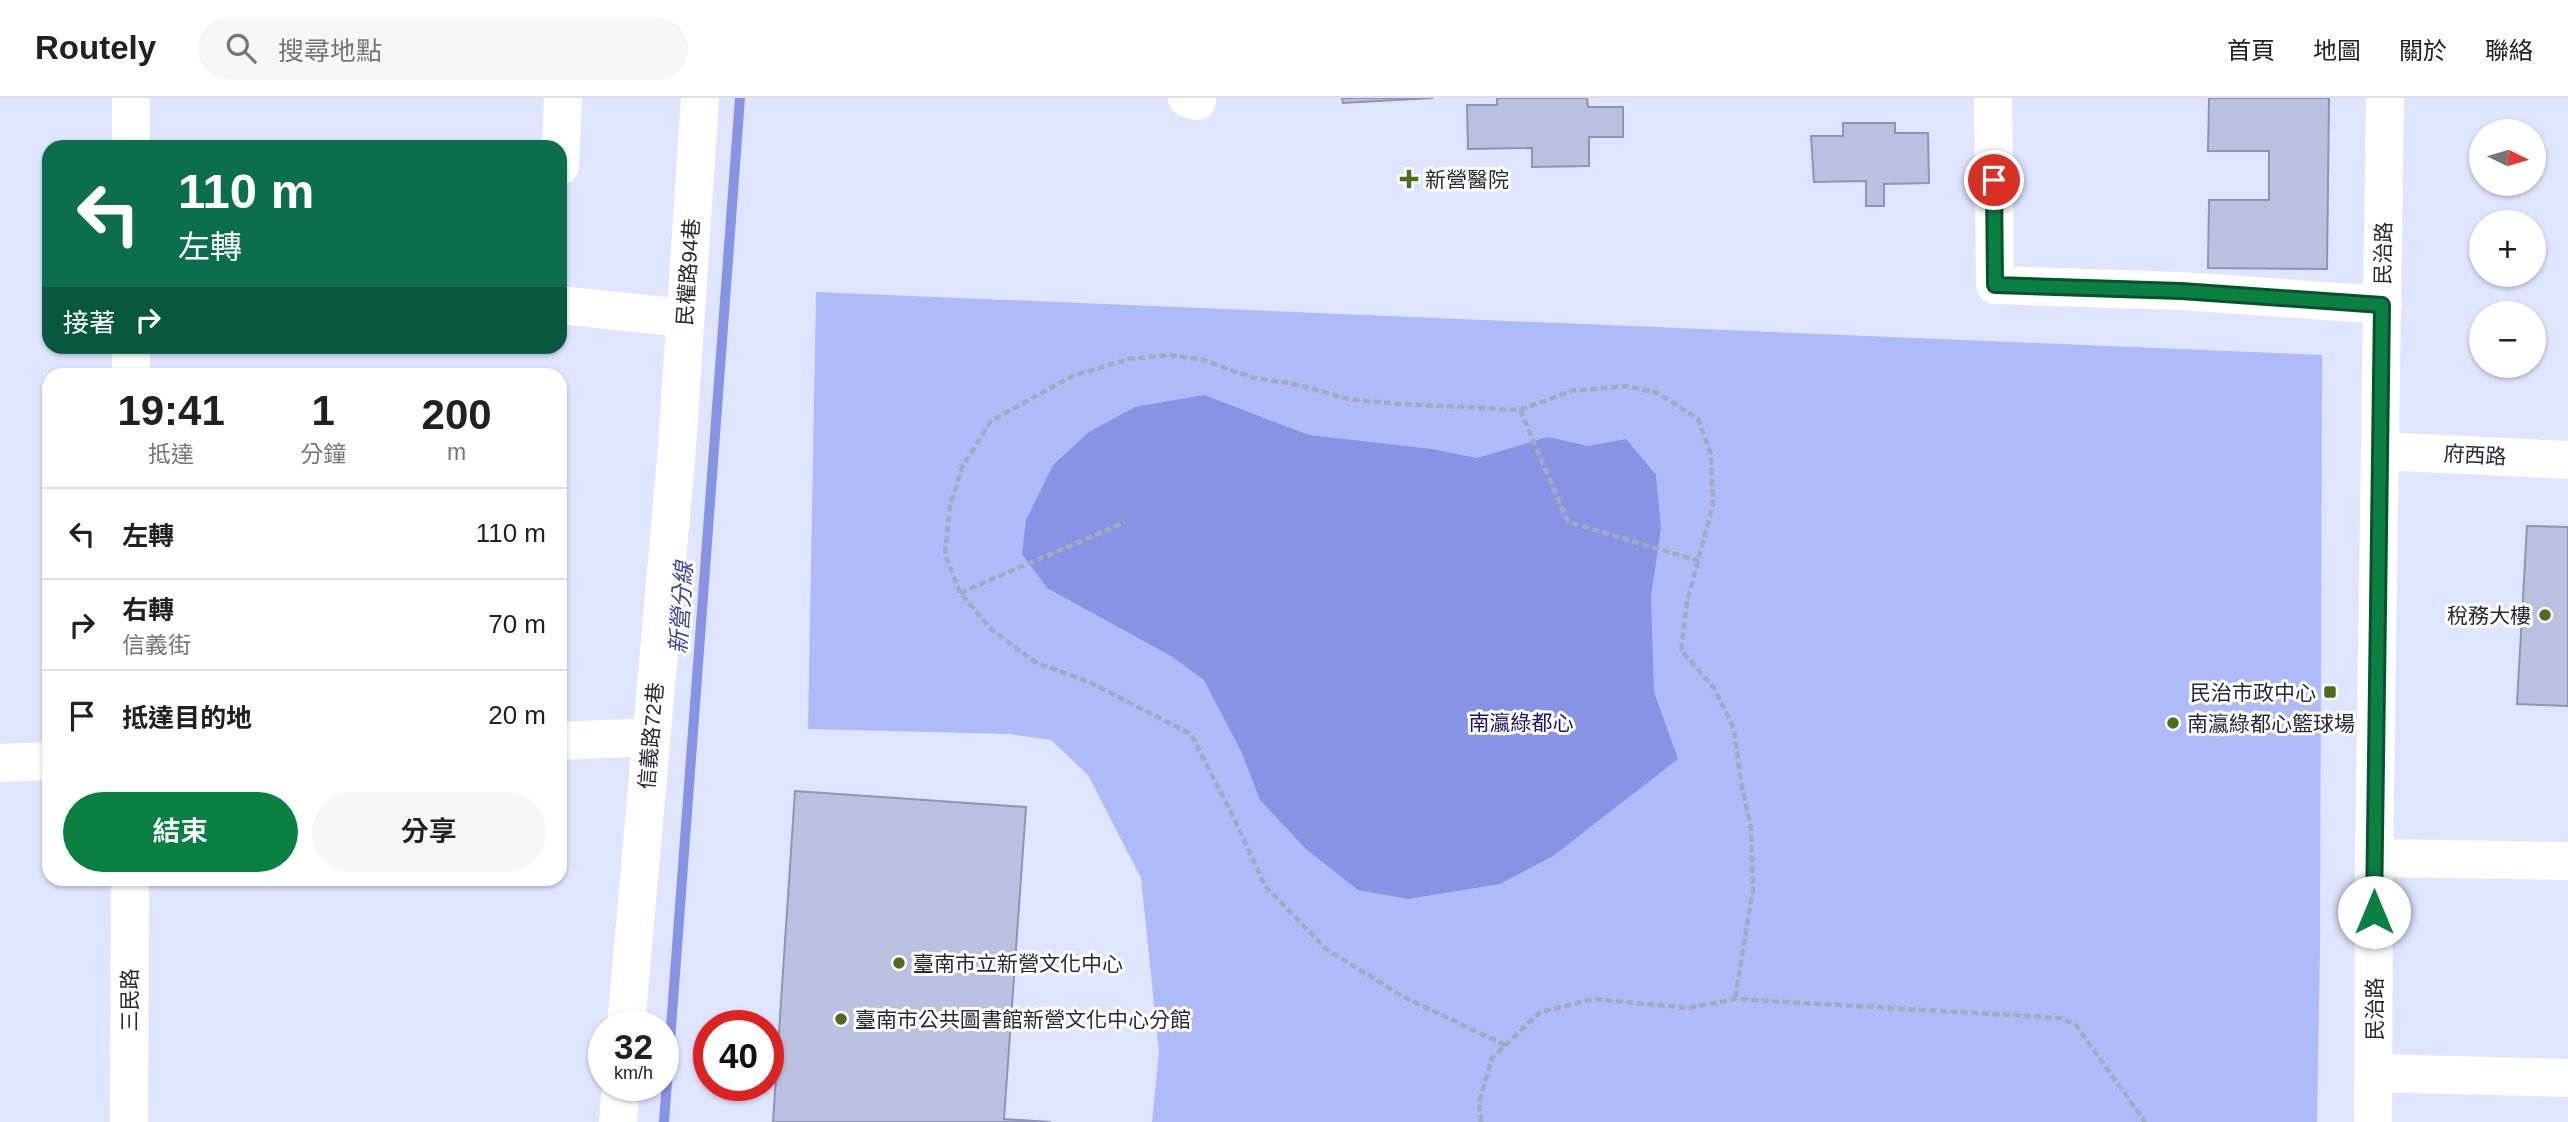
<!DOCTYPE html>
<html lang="zh-TW">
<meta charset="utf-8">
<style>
body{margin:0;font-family:Helvetica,"Noto Sans TC",sans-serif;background:#f6f6f6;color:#202124;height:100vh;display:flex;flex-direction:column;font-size:26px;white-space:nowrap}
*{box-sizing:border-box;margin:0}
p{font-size:23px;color:#757577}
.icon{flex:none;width:38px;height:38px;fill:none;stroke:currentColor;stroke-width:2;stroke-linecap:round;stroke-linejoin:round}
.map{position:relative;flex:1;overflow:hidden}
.sheet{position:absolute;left:42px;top:270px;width:525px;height:518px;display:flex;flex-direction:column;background:#fff;border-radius:21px;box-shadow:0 2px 5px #0004}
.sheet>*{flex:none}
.guide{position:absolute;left:42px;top:42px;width:525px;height:214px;border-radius:21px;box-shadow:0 2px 5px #0004;background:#0b6e4f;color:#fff;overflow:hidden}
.needle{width:46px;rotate:95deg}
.tools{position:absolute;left:2469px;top:21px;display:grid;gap:14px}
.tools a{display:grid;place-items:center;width:77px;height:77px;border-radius:50%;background:#fff;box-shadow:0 2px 5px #0004;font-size:35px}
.speed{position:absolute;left:588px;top:912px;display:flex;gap:14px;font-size:35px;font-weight:700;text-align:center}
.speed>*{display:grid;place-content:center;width:91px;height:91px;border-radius:50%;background:#fff;box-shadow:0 2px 5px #0004;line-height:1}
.speed small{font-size:18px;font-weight:400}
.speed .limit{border:10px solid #d22;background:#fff;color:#111}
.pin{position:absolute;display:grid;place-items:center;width:60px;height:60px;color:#fff;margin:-30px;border:4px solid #fff;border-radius:50%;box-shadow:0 2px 7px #0007}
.me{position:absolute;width:77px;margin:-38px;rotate:0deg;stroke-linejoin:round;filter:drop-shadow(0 0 5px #0008)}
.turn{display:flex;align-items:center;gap:24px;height:147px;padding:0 21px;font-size:32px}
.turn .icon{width:91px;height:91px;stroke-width:2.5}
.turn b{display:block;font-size:49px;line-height:60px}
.then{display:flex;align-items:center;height:66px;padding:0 21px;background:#0003;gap:14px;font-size:26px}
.eta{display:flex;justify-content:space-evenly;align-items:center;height:119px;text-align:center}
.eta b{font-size:42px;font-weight:600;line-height:49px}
.cta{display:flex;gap:14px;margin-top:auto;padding:14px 21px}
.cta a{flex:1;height:80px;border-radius:42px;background:#0b8043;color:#fff;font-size:28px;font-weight:600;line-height:80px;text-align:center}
.cta a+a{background:#f6f6f6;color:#202124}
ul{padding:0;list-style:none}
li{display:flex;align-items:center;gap:21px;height:91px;padding:0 21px;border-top:2px solid #e0e0e0}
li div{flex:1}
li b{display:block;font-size:26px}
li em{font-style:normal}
header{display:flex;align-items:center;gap:42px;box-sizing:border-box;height:98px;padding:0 35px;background:#fff;border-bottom:2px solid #e0e0e0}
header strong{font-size:33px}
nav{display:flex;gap:38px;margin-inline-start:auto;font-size:24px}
.search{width:490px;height:63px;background:#f6f6f6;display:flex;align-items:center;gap:18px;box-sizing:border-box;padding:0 24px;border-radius:38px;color:#757577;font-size:26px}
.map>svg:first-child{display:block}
.green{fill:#aebbf8}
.water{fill:#8794e5}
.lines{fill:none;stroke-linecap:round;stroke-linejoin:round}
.stream{stroke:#8794e5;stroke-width:10}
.building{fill:#bac1e0;stroke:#8e94b1;stroke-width:2}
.path{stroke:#a4aabe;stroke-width:4.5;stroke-dasharray:7 3.5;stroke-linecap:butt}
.minor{stroke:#fff;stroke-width:38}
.route-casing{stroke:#07532c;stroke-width:18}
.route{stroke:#0b8043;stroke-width:12}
.poi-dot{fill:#526b1d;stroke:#fff;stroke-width:2.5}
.labels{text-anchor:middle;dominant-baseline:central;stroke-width:6;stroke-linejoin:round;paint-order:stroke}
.poi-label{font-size:21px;fill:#262934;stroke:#fff;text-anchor:start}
.street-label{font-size:21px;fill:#262934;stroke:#fff}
.park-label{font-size:21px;fill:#1c1270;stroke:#fff}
.water-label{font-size:23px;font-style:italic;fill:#3e45a3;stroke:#fff}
</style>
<header>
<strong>Routely</strong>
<div class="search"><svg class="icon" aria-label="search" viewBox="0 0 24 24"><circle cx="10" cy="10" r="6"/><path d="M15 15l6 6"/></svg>搜尋地點</div>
<nav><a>首頁</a><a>地圖</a><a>關於</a><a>聯絡</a></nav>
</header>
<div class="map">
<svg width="2568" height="1024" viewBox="0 0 2568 1024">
<rect width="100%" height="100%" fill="#dfe5fe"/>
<path class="green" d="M 816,194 L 2322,257 L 2320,852 L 2317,1024 L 1152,1024 L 1159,954 L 1141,780 L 1088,677 L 1051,642 L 1010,636 L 808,631 Z"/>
<path class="water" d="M 1204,297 L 1309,337 L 1432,351 L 1477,360 L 1548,339 L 1588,348 L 1626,341 L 1656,377 L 1661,430 L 1651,499 L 1654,594 L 1678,661 L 1553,758 L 1500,786 L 1408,801 L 1358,792 L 1306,751 L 1260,702 L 1242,655 L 1204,582 L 1171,558 L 1047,490 L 1022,456 L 1026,422 L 1053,367 L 1089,334 L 1135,309 Z"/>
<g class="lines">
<path class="stream" d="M 664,1024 L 740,0"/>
</g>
<path class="building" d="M 1342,0 L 1433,0 L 1343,5 Z
M 1497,0 L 1587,0 L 1588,9 L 1623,9 L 1623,39 L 1589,39 L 1589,68 L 1532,69 L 1532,50 L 1468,51 L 1467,7 L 1497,7 Z
M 2209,0 L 2329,0 L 2327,171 L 2208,170 L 2209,102 L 2269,102 L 2269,53 L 2208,53 Z
M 1843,25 L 1895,25 L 1895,35 L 1928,35 L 1929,85 L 1884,86 L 1884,108 L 1866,108 L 1866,83 L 1814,84 L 1811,38 L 1843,38 Z
M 2527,428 L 2568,429 L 2568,608 L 2517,606 Z
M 795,693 L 1026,709 L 1004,1021 L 1051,1024 L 773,1024 Z"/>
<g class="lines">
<path class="path" d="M 1520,312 L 1568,424 L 1699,463
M 960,495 L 1125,424
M 1505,947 L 1404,899 L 1326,851 L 1265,788 L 1234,720 L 1191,636 L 1091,585 L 1035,564 L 991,531 L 960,495 L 945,456 L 950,408 L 962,369 L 991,323 L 1072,278 L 1129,261 L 1170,257 L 1204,262 L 1250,279 L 1299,287 L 1348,301 L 1400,306 L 1520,312 L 1571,293 L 1627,288 L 1658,295 L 1698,321 L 1711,356 L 1713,406 L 1687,504 L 1681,552 L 1714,590 L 1734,631 L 1741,685 L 1751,729 L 1753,791 L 1735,901
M 1481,1024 L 1479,1004 L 1492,960 L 1540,914 L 1594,901 L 1688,910 L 1735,901 L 2061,920 L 2076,927 L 2145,1024"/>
<path class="minor" d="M 131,0 L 131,49
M 1187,0 L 1197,3
M 1993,0 L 1995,187 L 2181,193 L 2383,207
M 560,68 L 563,0
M 560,207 L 684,220
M 131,276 L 131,248
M 2381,353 L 2568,362
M 560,643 L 651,639
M 0,665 L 49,663
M 2374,760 L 2568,763
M 626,928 L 677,349 L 700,0
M 2374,975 L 2568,980
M 129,1024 L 130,780
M 618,1024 L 621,987
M 2373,1024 L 2374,760 L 2385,0"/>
</g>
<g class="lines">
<g class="route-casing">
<path id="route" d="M 1994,82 L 1995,187 L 2181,193 L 2382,207 L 2374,814"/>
</g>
<use href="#route" class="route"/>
</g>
<g class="poi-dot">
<path d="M1405.5 70.5h7v7h7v7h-7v7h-7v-7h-7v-7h7z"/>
<circle cx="2545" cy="517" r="7"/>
<rect x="2323" y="587" width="14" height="14" rx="3.5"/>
<circle cx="2173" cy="625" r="7"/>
<circle cx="899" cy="865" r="7"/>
<circle cx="841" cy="921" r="7"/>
</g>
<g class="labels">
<g class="poi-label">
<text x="1425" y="81">新營醫院</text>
<text x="2531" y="517" text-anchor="end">稅務大樓</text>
<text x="2316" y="594" text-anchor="end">民治市政中心</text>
<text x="2187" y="625">南瀛綠都心籃球場</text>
<text x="913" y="865">臺南市立新營文化中心</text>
<text x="855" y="921">臺南市公共圖書館新營文化中心分館</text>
</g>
<g class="street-label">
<text transform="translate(2383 155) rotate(-89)">民治路</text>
<text transform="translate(688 174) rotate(-86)">民權路94巷</text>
<text transform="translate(2475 357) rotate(3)">府西路</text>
<text transform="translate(651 638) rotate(-85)">信義路72巷</text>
<text transform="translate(129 902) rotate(-90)">三民路</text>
<text transform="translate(2374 911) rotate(-90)">民治路</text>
</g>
<g class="park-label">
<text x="1521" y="624">南瀛綠都心</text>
</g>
<g class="water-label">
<text transform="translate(681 510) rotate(-86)">新營分線</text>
</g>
</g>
</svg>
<div class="tools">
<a><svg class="needle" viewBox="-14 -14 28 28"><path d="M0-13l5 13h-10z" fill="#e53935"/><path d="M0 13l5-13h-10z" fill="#757577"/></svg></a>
<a>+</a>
<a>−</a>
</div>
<div class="speed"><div>32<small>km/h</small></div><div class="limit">40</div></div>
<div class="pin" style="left:1994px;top:82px;background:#d93025"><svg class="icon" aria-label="arrive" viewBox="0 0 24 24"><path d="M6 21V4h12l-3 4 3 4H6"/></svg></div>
<svg class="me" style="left:2374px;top:814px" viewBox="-20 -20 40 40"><circle r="19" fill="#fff"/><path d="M0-13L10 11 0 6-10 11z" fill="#0b8043"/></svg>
<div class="guide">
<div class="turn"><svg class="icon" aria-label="left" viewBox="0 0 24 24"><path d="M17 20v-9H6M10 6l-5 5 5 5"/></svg><div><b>110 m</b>左轉</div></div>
<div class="then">接著<svg class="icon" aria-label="right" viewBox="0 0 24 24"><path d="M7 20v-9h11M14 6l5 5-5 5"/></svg></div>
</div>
<section class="sheet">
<div class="eta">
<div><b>19:41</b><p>抵達</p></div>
<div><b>1</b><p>分鐘</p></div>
<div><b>200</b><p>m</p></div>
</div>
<ul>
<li><svg class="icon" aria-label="left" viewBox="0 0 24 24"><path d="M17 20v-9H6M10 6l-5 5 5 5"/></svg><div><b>左轉</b></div><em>110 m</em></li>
<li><svg class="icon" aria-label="right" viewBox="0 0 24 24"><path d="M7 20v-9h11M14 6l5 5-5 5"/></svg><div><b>右轉</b><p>信義街</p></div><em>70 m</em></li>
<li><svg class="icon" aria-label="arrive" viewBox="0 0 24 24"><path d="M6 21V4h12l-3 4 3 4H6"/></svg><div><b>抵達目的地</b></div><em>20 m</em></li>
</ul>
<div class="cta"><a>結束</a><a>分享</a></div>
</section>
</div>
